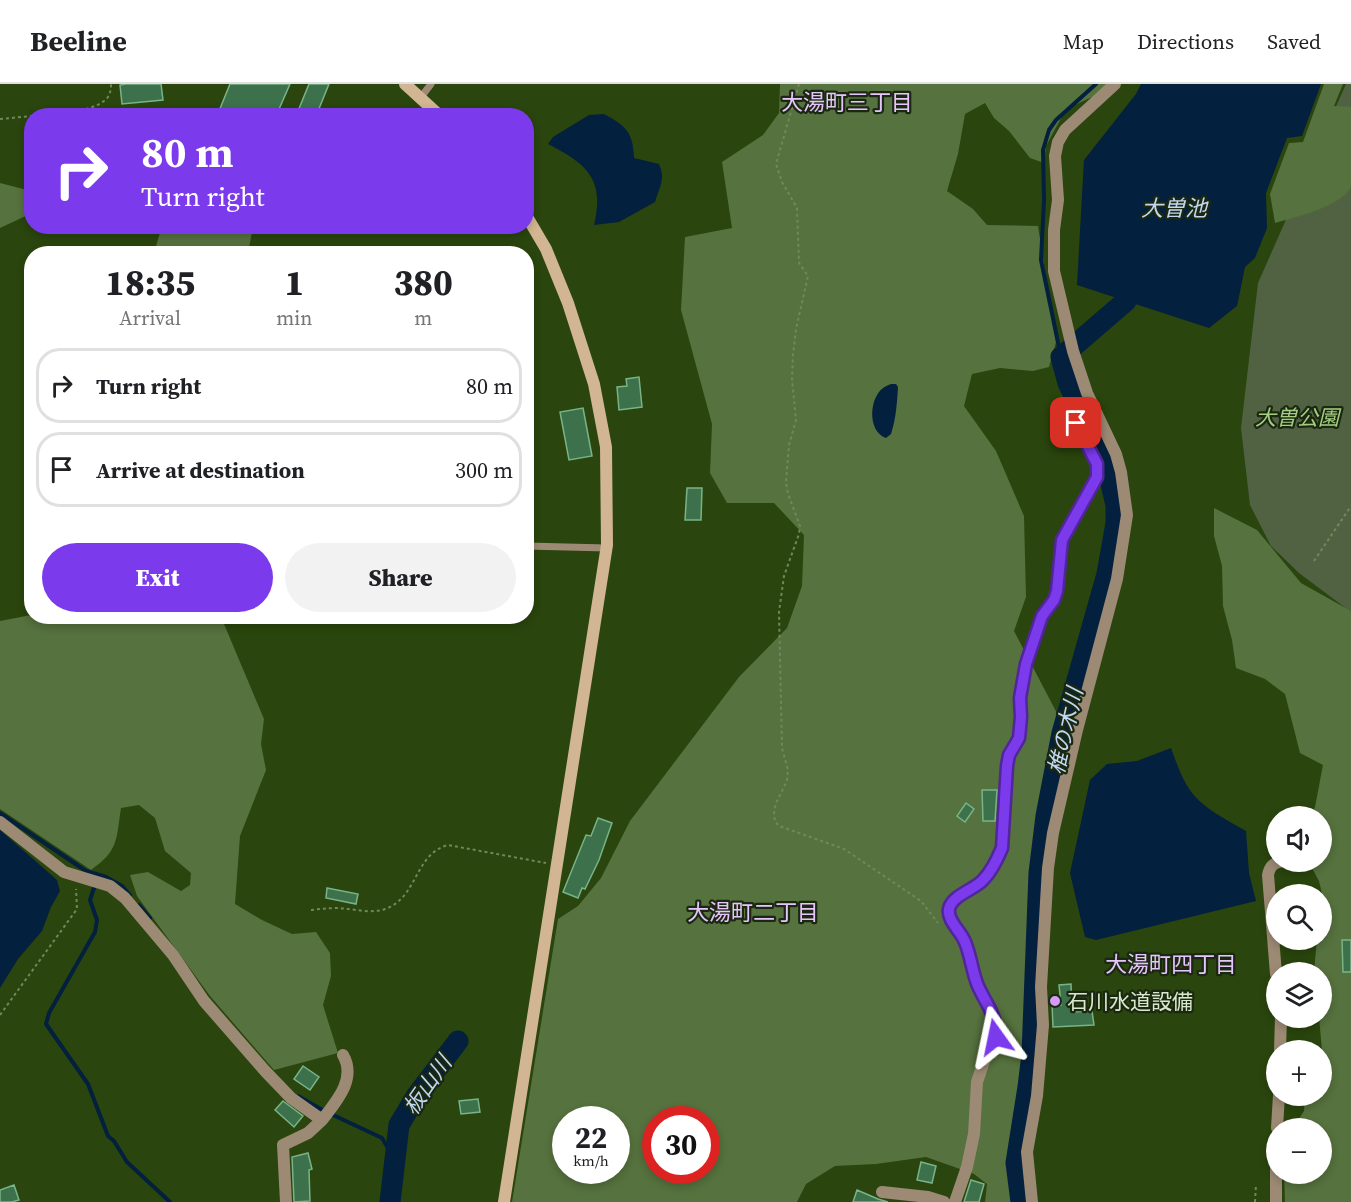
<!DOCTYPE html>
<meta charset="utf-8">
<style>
body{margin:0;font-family:"Source Serif 4","Noto Sans JP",serif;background:#f2f2f2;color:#202124;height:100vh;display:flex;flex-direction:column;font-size:22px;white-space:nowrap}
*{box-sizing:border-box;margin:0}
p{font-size:20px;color:#757577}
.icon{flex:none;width:33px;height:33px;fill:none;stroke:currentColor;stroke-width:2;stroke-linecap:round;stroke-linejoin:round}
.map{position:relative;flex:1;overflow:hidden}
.drawer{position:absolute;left:24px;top:162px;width:510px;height:378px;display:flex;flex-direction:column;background:#fff;border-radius:24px;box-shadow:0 3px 9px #0003}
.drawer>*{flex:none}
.top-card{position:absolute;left:24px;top:24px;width:510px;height:126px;border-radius:24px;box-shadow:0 3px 9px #0003;background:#7c3aed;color:#fff;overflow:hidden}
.tools{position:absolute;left:1266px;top:722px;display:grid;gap:12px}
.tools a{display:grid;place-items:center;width:66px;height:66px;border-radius:50%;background:#fff;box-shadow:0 3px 9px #0003;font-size:30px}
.speed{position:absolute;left:552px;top:1022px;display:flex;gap:12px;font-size:30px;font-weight:700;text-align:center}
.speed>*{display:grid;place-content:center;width:78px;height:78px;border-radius:50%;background:#fff;box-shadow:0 3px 9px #0003;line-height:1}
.speed small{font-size:15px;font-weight:400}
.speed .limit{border:9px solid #d22;background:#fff;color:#111}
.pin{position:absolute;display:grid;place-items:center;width:51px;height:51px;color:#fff;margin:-26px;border-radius:12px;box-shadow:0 3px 9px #0006}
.me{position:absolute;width:66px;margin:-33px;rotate:348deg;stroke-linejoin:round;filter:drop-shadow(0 0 4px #0008)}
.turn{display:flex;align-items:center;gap:21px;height:126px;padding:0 18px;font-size:27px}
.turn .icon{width:78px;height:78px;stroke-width:2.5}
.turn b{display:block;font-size:42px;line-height:51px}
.eta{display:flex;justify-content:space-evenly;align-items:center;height:102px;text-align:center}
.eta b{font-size:36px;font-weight:800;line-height:42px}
.action{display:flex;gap:12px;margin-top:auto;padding:12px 18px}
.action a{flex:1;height:69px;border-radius:36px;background:#7c3aed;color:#fff;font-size:24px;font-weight:800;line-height:69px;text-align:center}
.action a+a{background:#f2f2f2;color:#202124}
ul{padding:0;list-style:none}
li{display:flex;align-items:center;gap:18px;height:75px;margin:0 12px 9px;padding:0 6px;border:3px solid #e0e0e0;border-radius:24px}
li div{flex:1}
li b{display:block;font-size:22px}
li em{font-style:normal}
header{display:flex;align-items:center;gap:36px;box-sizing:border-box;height:84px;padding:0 30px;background:#fff;border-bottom:2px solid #e0e0e0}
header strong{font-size:28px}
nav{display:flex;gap:33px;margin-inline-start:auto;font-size:21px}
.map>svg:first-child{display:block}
.green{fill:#516243}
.forest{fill:#56723e;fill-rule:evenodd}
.water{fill:#03203e}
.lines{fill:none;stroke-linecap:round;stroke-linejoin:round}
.stream{stroke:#03203e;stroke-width:4}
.river{stroke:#03203e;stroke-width:21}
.building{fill:#3c714b;stroke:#79b488;stroke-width:1.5}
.path{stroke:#71885a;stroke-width:2;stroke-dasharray:3 3;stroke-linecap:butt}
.lane{stroke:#9c8a74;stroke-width:7}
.street{stroke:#9c8a74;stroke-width:12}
.secondary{stroke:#d2b592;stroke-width:12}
.route-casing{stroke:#51269a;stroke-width:15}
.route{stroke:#7c3aed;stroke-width:10}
.poi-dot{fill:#d69bfa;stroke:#1b2811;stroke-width:2}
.labels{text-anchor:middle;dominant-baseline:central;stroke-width:4.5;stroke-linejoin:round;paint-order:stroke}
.park-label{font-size:21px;font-style:italic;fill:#a4ce80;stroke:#1b2811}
.poi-label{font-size:21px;fill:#d8e9cb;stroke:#1b2811;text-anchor:start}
.neighbourhood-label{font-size:22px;fill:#e5c5fb;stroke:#1b2811}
.water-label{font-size:22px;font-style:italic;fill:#c0d7f2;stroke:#1b2811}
</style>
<header>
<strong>Beeline</strong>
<nav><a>Map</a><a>Directions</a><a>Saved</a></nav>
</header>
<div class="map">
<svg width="1351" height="1118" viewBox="0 0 1351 1118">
<rect width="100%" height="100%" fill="#2a450d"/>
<path class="green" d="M 1346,0 L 1351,0 L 1351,528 L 1299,489 L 1271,462 L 1250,421 L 1241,344 L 1258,199 Z"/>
<path class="forest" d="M 780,0 L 1111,0 L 1103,8 L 1066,25 L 1046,62 L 1044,79 L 1030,74 L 1009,47 L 994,34 L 985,19 L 965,30 L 958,70 L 947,107 L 973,125 L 987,141 L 1038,142 L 1056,258 L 1049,283 L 1033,287 L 1000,284 L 972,290 L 964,322 L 996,367 L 1024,432 L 1026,513 L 1014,547 L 1060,635 L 1033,799 L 1027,899 L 1027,958 L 1018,1023 L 1015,1078 L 1019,1118 L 985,1118 L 987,1100 L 974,1090 L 926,1073 L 876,1080 L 835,1082 L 806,1100 L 797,1118 L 512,1118 L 558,835 L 578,822 L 601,794 L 630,737 L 739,593 L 787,544 L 802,502 L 804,451 L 774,419 L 727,419 L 710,389 L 712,340 L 681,226 L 685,153 L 732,144 L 722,78 L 763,51 L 779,29 ZM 566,1035 L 616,1035 L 616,1086 L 566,1086 ZM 656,1035 L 706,1035 L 706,1086 L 656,1086 Z
M 1324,0 L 1343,0 L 1334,22 L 1351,23 L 1351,103 C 1340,123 1296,133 1275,139 L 1270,110 L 1289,59 L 1303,58 Z
M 0,99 L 31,107 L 32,129 L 0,144 Z
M 162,142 L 253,142 L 253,143 L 248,169 L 163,170 L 156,162 Z
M 1214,424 L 1257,446 L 1301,499 L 1351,527 L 1351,1118 L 1285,1118 L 1284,1089 L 1322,1089 L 1322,1044 L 1293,1044 L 1304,1027 L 1305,1011 L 1322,1011 L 1323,978 L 1319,933 L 1322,933 L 1322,888 L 1314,888 L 1317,855 L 1322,855 L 1322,810 L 1319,797 L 1308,777 L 1322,777 L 1322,732 L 1311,732 L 1315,723 L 1323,681 L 1300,669 L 1285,610 L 1265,595 L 1236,584 L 1232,556 L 1223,522 L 1222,482 L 1214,452 Z
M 31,531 L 32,532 L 226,533 L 224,540 L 264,635 L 261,660 L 266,686 L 240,752 L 235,820 L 262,836 L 292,850 L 316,848 L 330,869 L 331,892 L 323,921 L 338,969 L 274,986 L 210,912 L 137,812 L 130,791 L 148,788 L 181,807 L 190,801 L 191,789 L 165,767 L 155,734 L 139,721 L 121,724 C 116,756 119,766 91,786 L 0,725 L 0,537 Z"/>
<path class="water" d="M 1141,0 L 1321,0 L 1302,52 L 1287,54 L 1266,109 L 1267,144 L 1255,174 L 1245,183 L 1237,222 L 1209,244 L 1077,201 L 1084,76 L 1136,10 Z
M 604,30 C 626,42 633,48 634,74 L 659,80 C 666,96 659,103 655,118 L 619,138 L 594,141 C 605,95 587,80 548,60 L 553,53 L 589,31 Z
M 891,300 L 896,300 L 898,303 C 897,319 896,335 891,350 L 886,354 C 869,348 869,321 879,308 C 882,304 886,302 891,300 Z
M 1171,664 C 1175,675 1179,687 1185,698 C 1197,722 1224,734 1246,747 L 1249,789 L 1256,817 L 1096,856 L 1085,853 L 1070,789 L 1090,696 L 1107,680 L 1137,677 Z
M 0,746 L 57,796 L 60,807 L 51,823 L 42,847 L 18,875 L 0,904 Z"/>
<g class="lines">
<path class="stream" d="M 1061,273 L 1041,176 L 1044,116 L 1043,66 L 1049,46 L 1056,36 L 1096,0
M 0,729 L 86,787 L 106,793 L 122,802 L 130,811
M 94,804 L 90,816 L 97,836 L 95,848 L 49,929 L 46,940 L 88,1000 L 108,1052 L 114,1057 L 127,1078 L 170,1118
M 139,821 L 150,834
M 298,1012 L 324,1027
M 331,1030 L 382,1054 L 392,1071 L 392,1096"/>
<path class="river" d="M 390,1118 L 399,1041 L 417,1011 L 458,957
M 1021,1118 L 1016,1079 L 1028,1003 L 1032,970 L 1039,789 L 1046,732 L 1062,649 L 1107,490 L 1116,439 L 1116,421 L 1108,387 L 1098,362 L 1068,299 L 1061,273 L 1126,217"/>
</g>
<path class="building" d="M 126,0 L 161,0 L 163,16 L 122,20 L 120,1 Z
M 230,0 L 290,0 L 276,32 L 217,32 Z
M 309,0 L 329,0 L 316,32 L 296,32 Z
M 639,293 L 642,323 L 619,326 L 617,303 L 627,302 L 626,295 Z
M 583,324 L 592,372 L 569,376 L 560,328 Z
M 687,404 L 702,404 L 701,436 L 685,436 Z
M 982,706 L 997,706 L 995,737 L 983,737 Z
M 966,719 L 974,725 L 965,738 L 957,732 Z
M 598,734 L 612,739 L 599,776 L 585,805 L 582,804 L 578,814 L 563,808 L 586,751 L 591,752 Z
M 327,804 L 358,810 L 356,820 L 326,814 Z
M 1342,856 L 1351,856 L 1351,888 L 1343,888 Z
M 1071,900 L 1072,928 L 1092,927 L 1094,941 L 1053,943 L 1052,921 L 1061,921 L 1059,901 Z
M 303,982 L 319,993 L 310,1006 L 294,995 Z
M 478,1015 L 480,1028 L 461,1030 L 459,1017 Z
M 283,1017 L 303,1032 L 294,1043 L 275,1026 Z
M 308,1069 L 312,1085 L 309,1086 L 310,1117 L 294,1118 L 292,1073 Z
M 921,1078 L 936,1082 L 932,1099 L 917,1096 Z
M 971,1096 L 984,1100 L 979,1118 L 964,1118 Z
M 14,1101 L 19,1116 L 12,1118 L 0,1118 L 0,1106 Z
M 857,1106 L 878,1115 L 888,1118 L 853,1118 Z"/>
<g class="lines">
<path class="path" d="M 799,0 L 776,80 L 782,98 L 797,124 L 799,179 L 808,192 L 796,245 L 793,271 L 792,295 L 796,336 L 789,361 L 786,398 L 788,410 L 800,442 L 799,450 L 784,492 L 779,528 L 782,664 L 788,686 L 787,697 L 776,719 L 774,729 L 775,737 L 779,742 L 844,765 L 921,817 L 938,839
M 32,32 C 51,29 89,29 104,17 C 110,13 111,6 111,0
M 0,35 L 32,32
M 1314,477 L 1351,422
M 311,826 C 320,825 329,824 339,824 C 354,825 371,830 385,825 C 418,814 414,770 448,761 L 546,779
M 0,931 L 77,825 L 76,805
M 1255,1118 L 1256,1100"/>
<path class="lane" d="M 421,13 L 431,0
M 526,462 L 607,464"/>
<path class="street" d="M 0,738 L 64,788 L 110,802 L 125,814 L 173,871 L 204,917 L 266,988 L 291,1014 L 322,1036 L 308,1049 L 283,1061 L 286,1118
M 1296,777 L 1300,778
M 1276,890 L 1268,791 C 1270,781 1274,779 1283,777
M 1280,966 L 1281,933
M 322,1036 C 336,1018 357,995 343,971
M 1277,1044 L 1279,1011
M 882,1108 L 928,1113 L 944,1118
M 955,1118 L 967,1083 L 974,1050 L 977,998 L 984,977 L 993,962 L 997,943 L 994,932 L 978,901 L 965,857 L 950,834 L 949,828 L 953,817 L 983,796 L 997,776 L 1002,764 L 1007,682 L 1009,671 L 1019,654 L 1021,633 L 1020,613 L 1025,580 L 1042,532 L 1054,516 L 1057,507 L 1062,456 L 1097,393 L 1097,380 L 1076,339
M 1032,1118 L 1027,1068 L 1037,1012 L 1043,941 L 1041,903 L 1048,784 L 1053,749 L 1077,646 L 1117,495 L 1127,431 L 1121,388 L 1116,370 L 1087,309 L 1073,267 L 1054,187 L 1054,146 L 1058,116 L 1055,72 L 1058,58 L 1065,46 L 1115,0
M 1276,1118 L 1276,1071"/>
<path class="secondary" d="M 405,0 L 440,32
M 504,1118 L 607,461 L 606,363 L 594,300 L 568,219 L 546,165 L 526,131"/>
</g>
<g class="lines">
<g class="route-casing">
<path id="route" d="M 996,953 C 998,933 986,920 978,902 C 972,888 971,872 965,858 C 961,847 947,837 949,825 C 952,811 974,806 983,796 C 992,787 997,776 1002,764 L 1007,682 L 1009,671 L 1019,654 L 1021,633 L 1020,614 L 1026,580 L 1042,532 L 1054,516 L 1057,507 L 1062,456 L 1097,393 L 1097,380 L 1076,339"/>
</g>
<use href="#route" class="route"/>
</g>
<circle class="poi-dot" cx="1055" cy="917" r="6"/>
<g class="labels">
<g class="park-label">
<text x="1297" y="333">大曽公園</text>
</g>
<g class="poi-label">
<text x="1067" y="917">石川水道設備</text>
</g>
<g class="neighbourhood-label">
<text x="847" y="18">大湯町三丁目</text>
<text x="753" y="828">大湯町二丁目</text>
<text x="1171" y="880">大湯町四丁目</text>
</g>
<g class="water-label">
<text x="1174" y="124">大曽池</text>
<text transform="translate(1065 647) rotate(-77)">椎の木川</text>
<text transform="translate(427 1001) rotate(-55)">板山川</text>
</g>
</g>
</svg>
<div class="tools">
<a><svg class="icon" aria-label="sound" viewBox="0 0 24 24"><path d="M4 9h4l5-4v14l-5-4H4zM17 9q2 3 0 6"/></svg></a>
<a><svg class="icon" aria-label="search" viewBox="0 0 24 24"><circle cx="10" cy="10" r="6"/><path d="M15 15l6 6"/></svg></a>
<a><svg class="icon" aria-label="layers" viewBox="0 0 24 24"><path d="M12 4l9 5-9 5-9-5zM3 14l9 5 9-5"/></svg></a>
<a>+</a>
<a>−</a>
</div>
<div class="speed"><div>22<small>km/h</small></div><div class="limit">30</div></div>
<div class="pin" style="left:1076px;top:339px;background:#d93025"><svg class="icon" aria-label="arrive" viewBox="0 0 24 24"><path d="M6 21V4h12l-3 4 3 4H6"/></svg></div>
<svg class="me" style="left:996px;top:953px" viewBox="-20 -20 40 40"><path d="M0-17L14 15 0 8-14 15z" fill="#7c3aed" stroke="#fff" stroke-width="4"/></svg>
<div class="top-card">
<div class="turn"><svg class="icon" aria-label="right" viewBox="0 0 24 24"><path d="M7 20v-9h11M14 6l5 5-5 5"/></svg><div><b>80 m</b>Turn right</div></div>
</div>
<section class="drawer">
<div class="eta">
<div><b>18:35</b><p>Arrival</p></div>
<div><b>1</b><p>min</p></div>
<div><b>380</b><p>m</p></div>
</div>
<ul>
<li><svg class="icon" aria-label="right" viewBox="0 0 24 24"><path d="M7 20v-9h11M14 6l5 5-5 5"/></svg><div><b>Turn right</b></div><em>80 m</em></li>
<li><svg class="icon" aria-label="arrive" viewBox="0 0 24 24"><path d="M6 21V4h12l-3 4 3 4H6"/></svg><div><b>Arrive at destination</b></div><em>300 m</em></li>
</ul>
<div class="action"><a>Exit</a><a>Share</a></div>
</section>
</div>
